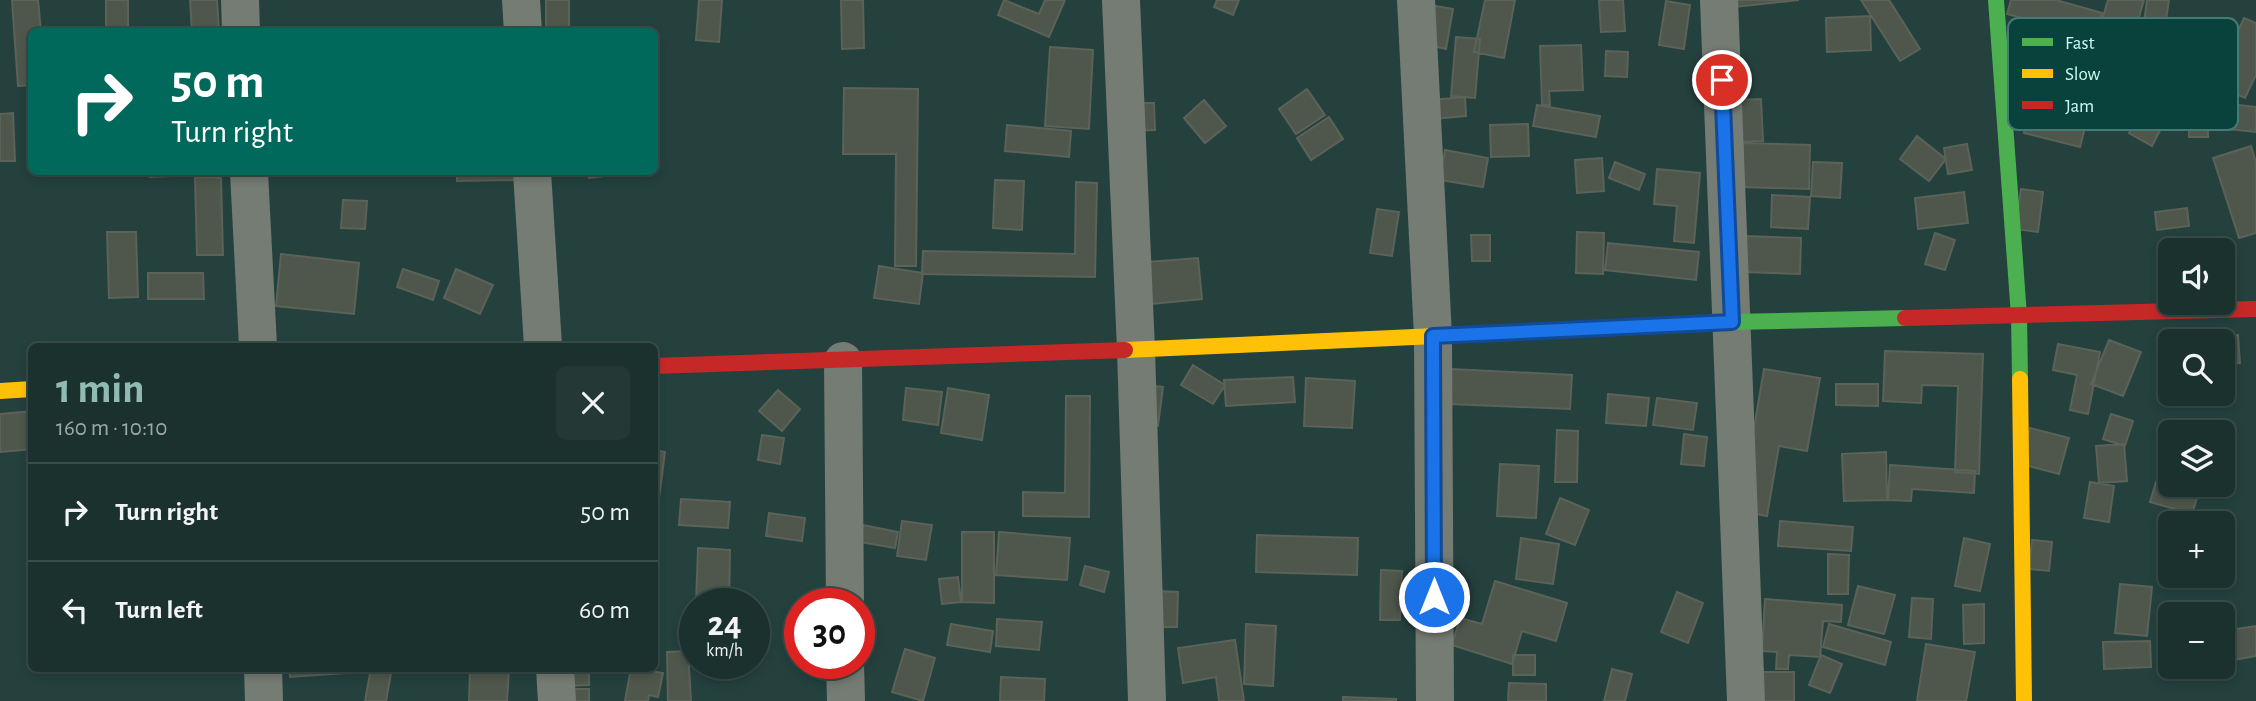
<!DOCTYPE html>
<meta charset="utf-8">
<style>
body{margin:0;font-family:"Alegreya Sans",sans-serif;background:#243936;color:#f1f3f6;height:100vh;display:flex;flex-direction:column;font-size:26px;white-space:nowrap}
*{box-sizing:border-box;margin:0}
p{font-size:23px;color:#a0a9aa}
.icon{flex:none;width:38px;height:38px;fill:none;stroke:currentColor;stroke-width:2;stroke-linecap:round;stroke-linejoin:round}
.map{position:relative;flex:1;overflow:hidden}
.sheet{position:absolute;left:28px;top:343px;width:630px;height:329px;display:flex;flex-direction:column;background:#1b312e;border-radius:10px;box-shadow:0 4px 10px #0003,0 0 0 2px #394c4a}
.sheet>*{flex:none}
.top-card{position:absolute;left:28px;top:28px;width:630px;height:147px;border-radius:10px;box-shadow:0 4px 10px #0003,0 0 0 2px #394c4a;background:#00695c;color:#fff;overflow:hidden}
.tools{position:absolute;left:2158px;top:238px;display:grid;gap:14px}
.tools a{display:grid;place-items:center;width:77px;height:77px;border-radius:10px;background:#1b312e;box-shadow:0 4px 10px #0003,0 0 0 2px #394c4a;font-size:35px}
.speed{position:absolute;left:679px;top:588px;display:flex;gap:14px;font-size:35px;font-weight:700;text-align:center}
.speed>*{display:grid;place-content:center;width:91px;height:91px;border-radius:50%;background:#1b312e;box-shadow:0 4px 10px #0003,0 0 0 2px #394c4a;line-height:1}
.speed small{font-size:18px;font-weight:400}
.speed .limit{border:10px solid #d22;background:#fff;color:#111}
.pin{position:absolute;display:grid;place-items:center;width:60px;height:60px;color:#fff;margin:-30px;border:4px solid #fff;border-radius:50%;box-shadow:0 2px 7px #0007}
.me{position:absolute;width:77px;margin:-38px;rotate:0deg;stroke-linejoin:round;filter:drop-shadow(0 0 5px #0008)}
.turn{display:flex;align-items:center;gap:24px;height:147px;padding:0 28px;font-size:32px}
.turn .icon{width:91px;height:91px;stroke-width:2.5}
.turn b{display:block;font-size:49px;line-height:60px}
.round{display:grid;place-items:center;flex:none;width:74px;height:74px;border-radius:10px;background:#243936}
.headline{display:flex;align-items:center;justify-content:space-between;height:119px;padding:0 28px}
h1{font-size:42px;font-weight:700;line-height:52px;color:#92bab4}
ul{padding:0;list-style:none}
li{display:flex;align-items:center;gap:21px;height:98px;padding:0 28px;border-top:2px solid #394c4a}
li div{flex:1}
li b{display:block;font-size:26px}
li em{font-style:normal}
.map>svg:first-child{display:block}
.building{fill:#4f574c;stroke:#5b6257;stroke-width:2}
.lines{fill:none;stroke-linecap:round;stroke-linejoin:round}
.street{stroke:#757c73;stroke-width:38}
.fast{stroke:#4caf50;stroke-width:16}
.slow{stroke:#ffc107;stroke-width:16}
.jam{stroke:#c62828;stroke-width:16}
.route-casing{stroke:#114b97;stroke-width:18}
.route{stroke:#1a73e8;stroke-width:12}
.key{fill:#09423d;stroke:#447a74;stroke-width:2}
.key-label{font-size:19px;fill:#cefbf3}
</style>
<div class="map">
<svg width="2256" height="701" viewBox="0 0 2256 701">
<rect width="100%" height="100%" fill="#24413e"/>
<path class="building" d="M 12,0 L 38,0 L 41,32 L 32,32 L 32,85 L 18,86 Z
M 106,0 L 128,0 L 128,32 L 106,32 Z
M 190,0 L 217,0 L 219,32 L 192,32 Z
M 546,0 L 569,0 L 569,32 L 546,32 Z
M 699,0 L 722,0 L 719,42 L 696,40 Z
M 841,0 L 863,0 L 864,48 L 842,49 Z
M 1004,0 L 1039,14 L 1045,0 L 1065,0 L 1049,37 L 998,15 Z
M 1217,0 L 1239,0 L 1233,15 L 1214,7 Z
M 1485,0 L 1515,0 L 1504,58 L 1474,52 Z
M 1599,0 L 1623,0 L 1625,31 L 1601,32 Z
M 1734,0 L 1799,0 L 1735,7 Z
M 1861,0 L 1889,0 L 1920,49 L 1900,61 Z
M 2011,0 L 2056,0 L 2102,13 L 2095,37 L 2007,14 Z
M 2108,0 L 2144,0 L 2130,47 L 2097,37 Z
M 2147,0 L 2169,0 L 2162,47 L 2141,43 Z
M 1666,1 L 1690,5 L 1684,49 L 1659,45 Z
M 1430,5 L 1453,9 L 1446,49 L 1424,44 Z
M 1870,16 L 1871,50 L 1827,52 L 1826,18 Z
M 2244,18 L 2256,23 L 2256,75 L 2245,98 L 2203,79 L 2195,96 L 2156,78 L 2172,44 L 2221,67 Z
M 1456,37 L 1480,39 L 1475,98 L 1451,96 Z
M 1581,45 L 1583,90 L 1549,91 L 1550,105 L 1542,105 L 1540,46 Z
M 1050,47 L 1093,50 L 1089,129 L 1045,126 Z
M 1606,51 L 1628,52 L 1627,77 L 1605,76 Z
M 844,88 L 918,89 L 916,266 L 895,266 L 896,154 L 843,154 Z
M 1307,89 L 1325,115 L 1296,134 L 1279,109 Z
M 1465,97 L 1466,116 L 1434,119 L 1432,100 Z
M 2189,97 L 2208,97 L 2208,137 L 2189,137 Z
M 1761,99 L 1763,141 L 1736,142 L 1735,100 Z
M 1204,100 L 1226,126 L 1205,143 L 1184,118 Z
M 2031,102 L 2088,116 L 2080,147 L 2024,133 Z
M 2213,102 L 2256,107 L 2256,132 L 2210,127 Z
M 1132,103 L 1154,103 L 1155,130 L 1132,131 Z
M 2144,104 L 2167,117 L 2152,146 L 2129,133 Z
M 1537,105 L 1600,116 L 1596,137 L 1533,126 Z
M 13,113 L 15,161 L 0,161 L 0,114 Z
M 1329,117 L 1343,139 L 1311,160 L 1297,138 Z
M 1528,124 L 1529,156 L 1491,157 L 1490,125 Z
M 1007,125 L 1071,131 L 1069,157 L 1005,151 Z
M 1917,136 L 1946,159 L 1929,181 L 1900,159 Z
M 1743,143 L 1810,145 L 1809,189 L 1742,187 Z
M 1967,144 L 1972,170 L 1948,174 L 1944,148 Z
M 2251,146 L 2256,162 L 2256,233 L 2239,238 L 2213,158 Z
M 1445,150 L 1488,158 L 1483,187 L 1440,180 Z
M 1602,158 L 1604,191 L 1577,193 L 1575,160 Z
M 1615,162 L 1645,174 L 1639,190 L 1609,178 Z
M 1813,162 L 1842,163 L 1840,198 L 1811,196 Z
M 1657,169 L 1700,173 L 1694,243 L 1674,241 L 1677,206 L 1654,204 Z
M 150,172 L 221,172 L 221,174 L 150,177 Z
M 457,172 L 516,172 L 516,180 L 457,181 Z
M 588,172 L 637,172 L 589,178 Z
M 195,177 L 221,178 L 223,255 L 197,255 Z
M 995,180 L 1024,181 L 1022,230 L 993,228 Z
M 1076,182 L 1097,183 L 1095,277 L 922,274 L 923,251 L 1075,254 Z
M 2021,189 L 2043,192 L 2038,232 L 2015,229 Z
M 1964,192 L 1968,223 L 1918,229 L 1915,198 Z
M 1772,195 L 1810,197 L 1808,229 L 1771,227 Z
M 343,200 L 367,201 L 365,229 L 341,228 Z
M 2187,208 L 2189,226 L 2157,230 L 2155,212 Z
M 1377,209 L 1399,212 L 1392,256 L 1370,253 Z
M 107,232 L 136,232 L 138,297 L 109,298 Z
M 1577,232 L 1604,233 L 1603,274 L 1576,273 Z
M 1935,233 L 1955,240 L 1945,270 L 1925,264 Z
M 1471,235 L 1490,235 L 1490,261 L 1472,261 Z
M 1743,236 L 1801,238 L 1800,274 L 1742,272 Z
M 1608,243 L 1699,252 L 1696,280 L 1605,270 Z
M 281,254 L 359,263 L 354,314 L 276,306 Z
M 1198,258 L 1202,299 L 1152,304 L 1148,262 Z
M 879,266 L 923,273 L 919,304 L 874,298 Z
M 403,269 L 439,281 L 433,300 L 397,287 Z
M 456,269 L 493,285 L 480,314 L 444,298 Z
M 148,273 L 203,273 L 204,299 L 148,299 Z
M 2238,335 L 2240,363 L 2222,364 L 2222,341 L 2185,341 L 2185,338 Z
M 2109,340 L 2141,352 L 2123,396 L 2091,384 Z
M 2058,344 L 2100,352 L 2088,414 L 2070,410 L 2077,375 L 2053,370 Z
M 1885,351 L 1983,354 L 1979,474 L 1955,472 L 1958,386 L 1922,385 L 1921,403 L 1883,401 Z
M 1193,365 L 1225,385 L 1213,404 L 1181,385 Z
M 1451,369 L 1572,375 L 1570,409 L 1450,404 Z
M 1764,369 L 1820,378 L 1807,451 L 1779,446 L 1767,516 L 1740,511 Z
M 1293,377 L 1295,402 L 1226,406 L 1224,380 Z
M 1306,378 L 1355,381 L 1352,428 L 1304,426 Z
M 1836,384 L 1878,384 L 1878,406 L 1836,405 Z
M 1145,385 L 1163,387 L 1158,426 L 1141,424 Z
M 906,388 L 942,392 L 938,425 L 903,420 Z
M 948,388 L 989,395 L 982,440 L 941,433 Z
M 778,390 L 800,409 L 782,431 L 759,411 Z
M 1608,394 L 1649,398 L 1646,426 L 1606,423 Z
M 1066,396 L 1090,396 L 1089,517 L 1023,516 L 1023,492 L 1065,493 Z
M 1657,398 L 1697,403 L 1693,430 L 1653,425 Z
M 32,411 L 32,449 L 0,452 L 0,414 Z
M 2111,414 L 2133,421 L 2125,446 L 2103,439 Z
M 2030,428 L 2069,438 L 2059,474 L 2021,464 Z
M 1557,430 L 1578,431 L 1577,482 L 1555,482 Z
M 1684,434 L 1707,437 L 1704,466 L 1681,464 Z
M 762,435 L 784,438 L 780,464 L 758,460 Z
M 2162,438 L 2170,438 L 2170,465 L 2160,464 Z
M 2124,444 L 2127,481 L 2099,483 L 2096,446 Z
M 654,450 L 665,452 L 658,506 L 654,506 Z
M 1886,452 L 1887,500 L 1844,501 L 1842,454 Z
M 1500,464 L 1539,466 L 1536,518 L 1497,516 Z
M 1890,465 L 1975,471 L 1974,493 L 1912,489 L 1911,501 L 1888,500 Z
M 2090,482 L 2114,486 L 2109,522 L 2084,518 Z
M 2156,482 L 2198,495 L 2192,514 L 2150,502 Z
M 1560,498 L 1589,510 L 1575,545 L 1546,534 Z
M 681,499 L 730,502 L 728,528 L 679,525 Z
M 769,513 L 805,518 L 802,541 L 766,536 Z
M 902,521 L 932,525 L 926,560 L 897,556 Z
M 1780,521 L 1853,527 L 1851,551 L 1778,546 Z
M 863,525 L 898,532 L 895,548 L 860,542 Z
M 962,532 L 994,532 L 994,603 L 962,602 Z
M 999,532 L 1070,538 L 1067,580 L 996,575 Z
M 1257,535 L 1358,538 L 1357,575 L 1256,572 Z
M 1521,538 L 1559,544 L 1553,584 L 1516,579 Z
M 1964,538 L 1990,544 L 1980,591 L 1955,586 Z
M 2032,540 L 2052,542 L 2049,571 L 2029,569 Z
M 698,548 L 730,550 L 729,604 L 696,604 Z
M 1828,554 L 1849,555 L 1848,594 L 1828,594 Z
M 1085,566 L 1109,572 L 1104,592 L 1080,585 Z
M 1381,570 L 1402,571 L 1400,620 L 1380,620 Z
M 958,577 L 961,602 L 942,604 L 939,579 Z
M 1495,581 L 1567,603 L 1556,641 L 1522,631 L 1512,664 L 1452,645 L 1460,618 L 1482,624 Z
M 2120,584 L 2152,587 L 2147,636 L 2115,633 Z
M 1858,586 L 1895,595 L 1884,634 L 1848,625 Z
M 1158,591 L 1178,592 L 1177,627 L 1156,627 Z
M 1677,592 L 1703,603 L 1688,643 L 1661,632 Z
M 1912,598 L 1933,599 L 1931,639 L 1909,637 Z
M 1765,599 L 1842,605 L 1841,622 L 1823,621 L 1820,657 L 1789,655 L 1788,669 L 1776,669 L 1777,652 L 1762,651 Z
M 1984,604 L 1984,643 L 1964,644 L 1963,605 Z
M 997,619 L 1042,622 L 1039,650 L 996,646 Z
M 951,624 L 993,631 L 990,652 L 947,645 Z
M 1246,624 L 1276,626 L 1273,686 L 1244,684 Z
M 1829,624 L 1891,642 L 1885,665 L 1823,647 Z
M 2256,626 L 2256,656 L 2222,662 L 2222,631 Z
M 1235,640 L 1244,701 L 1219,701 L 1216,677 L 1183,683 L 1178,648 Z
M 2150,641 L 2151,667 L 2104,669 L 2103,642 Z
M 1926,644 L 1975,652 L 1966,701 L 1917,701 Z
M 905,649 L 935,658 L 923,701 L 892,692 Z
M 688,651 L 691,701 L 668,701 L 667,652 Z
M 1513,655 L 1535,655 L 1535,675 L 1513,675 Z
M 1821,655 L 1842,664 L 1830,693 L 1809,685 Z
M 289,668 L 361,668 L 361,672 L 290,677 Z
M 371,668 L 392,668 L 386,701 L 365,701 Z
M 470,668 L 509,668 L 507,701 L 469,701 Z
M 567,668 L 589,668 L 589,685 L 567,686 Z
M 631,668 L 663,673 L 658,697 L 649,695 L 648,701 L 625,701 Z
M 1612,669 L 1632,674 L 1625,701 L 1604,701 Z
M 1750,672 L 1794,672 L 1794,701 L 1750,701 Z
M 1001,677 L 1045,679 L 1044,701 L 1000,701 Z
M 1509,683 L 1546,684 L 1546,701 L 1508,701 Z
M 568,689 L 589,689 L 589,701 L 568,701 Z
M 1343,697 L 1396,699 L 1396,701 L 1343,701 Z"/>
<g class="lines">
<path class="street" d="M 240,0 L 241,32
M 521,0 L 523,32
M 1121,0 L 1136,350 L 1147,701
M 1416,0 L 1433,336 L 1435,701
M 1719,0 L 1746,701
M 249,172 L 258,346
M 532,172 L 543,346
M 843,361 L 845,604
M 845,663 L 846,701
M 263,668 L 264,701
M 555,668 L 557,701"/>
<path class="fast" d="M 1996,0 L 2019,316 L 2020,379
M 1503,333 L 1732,322 L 1905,318"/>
<path class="slow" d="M 1125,350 L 1503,333
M 2020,379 L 2024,701
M 0,391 L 32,389"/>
<path class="jam" d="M 1905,318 L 2256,309
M 654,366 L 1125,350"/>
</g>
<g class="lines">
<g class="route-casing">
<path id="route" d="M 1434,597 L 1433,336 L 1732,322 L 1722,80"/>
</g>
<use href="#route" class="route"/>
</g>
<rect x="2008" y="18" width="230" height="112" rx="10" class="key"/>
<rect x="2022" y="38" width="31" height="8" fill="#4caf50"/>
<rect x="2022" y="69" width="31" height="9" fill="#ffc107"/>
<rect x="2022" y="101" width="31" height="8" fill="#c62828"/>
<g class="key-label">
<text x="2065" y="49">Fast</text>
<text x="2065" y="80">Slow</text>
<text x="2065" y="112">Jam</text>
</g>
</svg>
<div class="tools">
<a><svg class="icon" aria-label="sound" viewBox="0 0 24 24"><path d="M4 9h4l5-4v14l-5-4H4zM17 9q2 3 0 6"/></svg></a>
<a><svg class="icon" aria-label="search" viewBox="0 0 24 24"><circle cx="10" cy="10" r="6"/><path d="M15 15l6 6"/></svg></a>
<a><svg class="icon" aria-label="layers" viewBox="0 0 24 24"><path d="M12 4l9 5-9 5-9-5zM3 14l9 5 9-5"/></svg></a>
<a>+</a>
<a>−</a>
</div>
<div class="speed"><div>24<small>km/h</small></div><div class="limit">30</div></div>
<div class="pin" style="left:1722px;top:80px;background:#d93025"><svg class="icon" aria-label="arrive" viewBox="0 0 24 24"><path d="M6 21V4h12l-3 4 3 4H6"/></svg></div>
<svg class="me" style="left:1434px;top:597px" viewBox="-20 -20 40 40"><circle r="17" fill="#1a73e8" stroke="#fff" stroke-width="3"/><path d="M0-11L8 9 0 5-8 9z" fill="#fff"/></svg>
<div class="top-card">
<div class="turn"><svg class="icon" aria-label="right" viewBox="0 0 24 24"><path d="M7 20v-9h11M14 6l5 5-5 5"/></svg><div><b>50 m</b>Turn right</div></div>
</div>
<section class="sheet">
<div class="headline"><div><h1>1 min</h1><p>160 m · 10:10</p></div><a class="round"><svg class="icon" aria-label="close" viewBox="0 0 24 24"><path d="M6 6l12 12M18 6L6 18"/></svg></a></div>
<ul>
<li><svg class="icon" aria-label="right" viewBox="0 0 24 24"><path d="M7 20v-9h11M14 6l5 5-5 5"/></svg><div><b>Turn right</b></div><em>50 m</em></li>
<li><svg class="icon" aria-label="left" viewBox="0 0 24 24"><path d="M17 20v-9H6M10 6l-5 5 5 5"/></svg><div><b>Turn left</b></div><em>60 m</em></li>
</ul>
</section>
</div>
